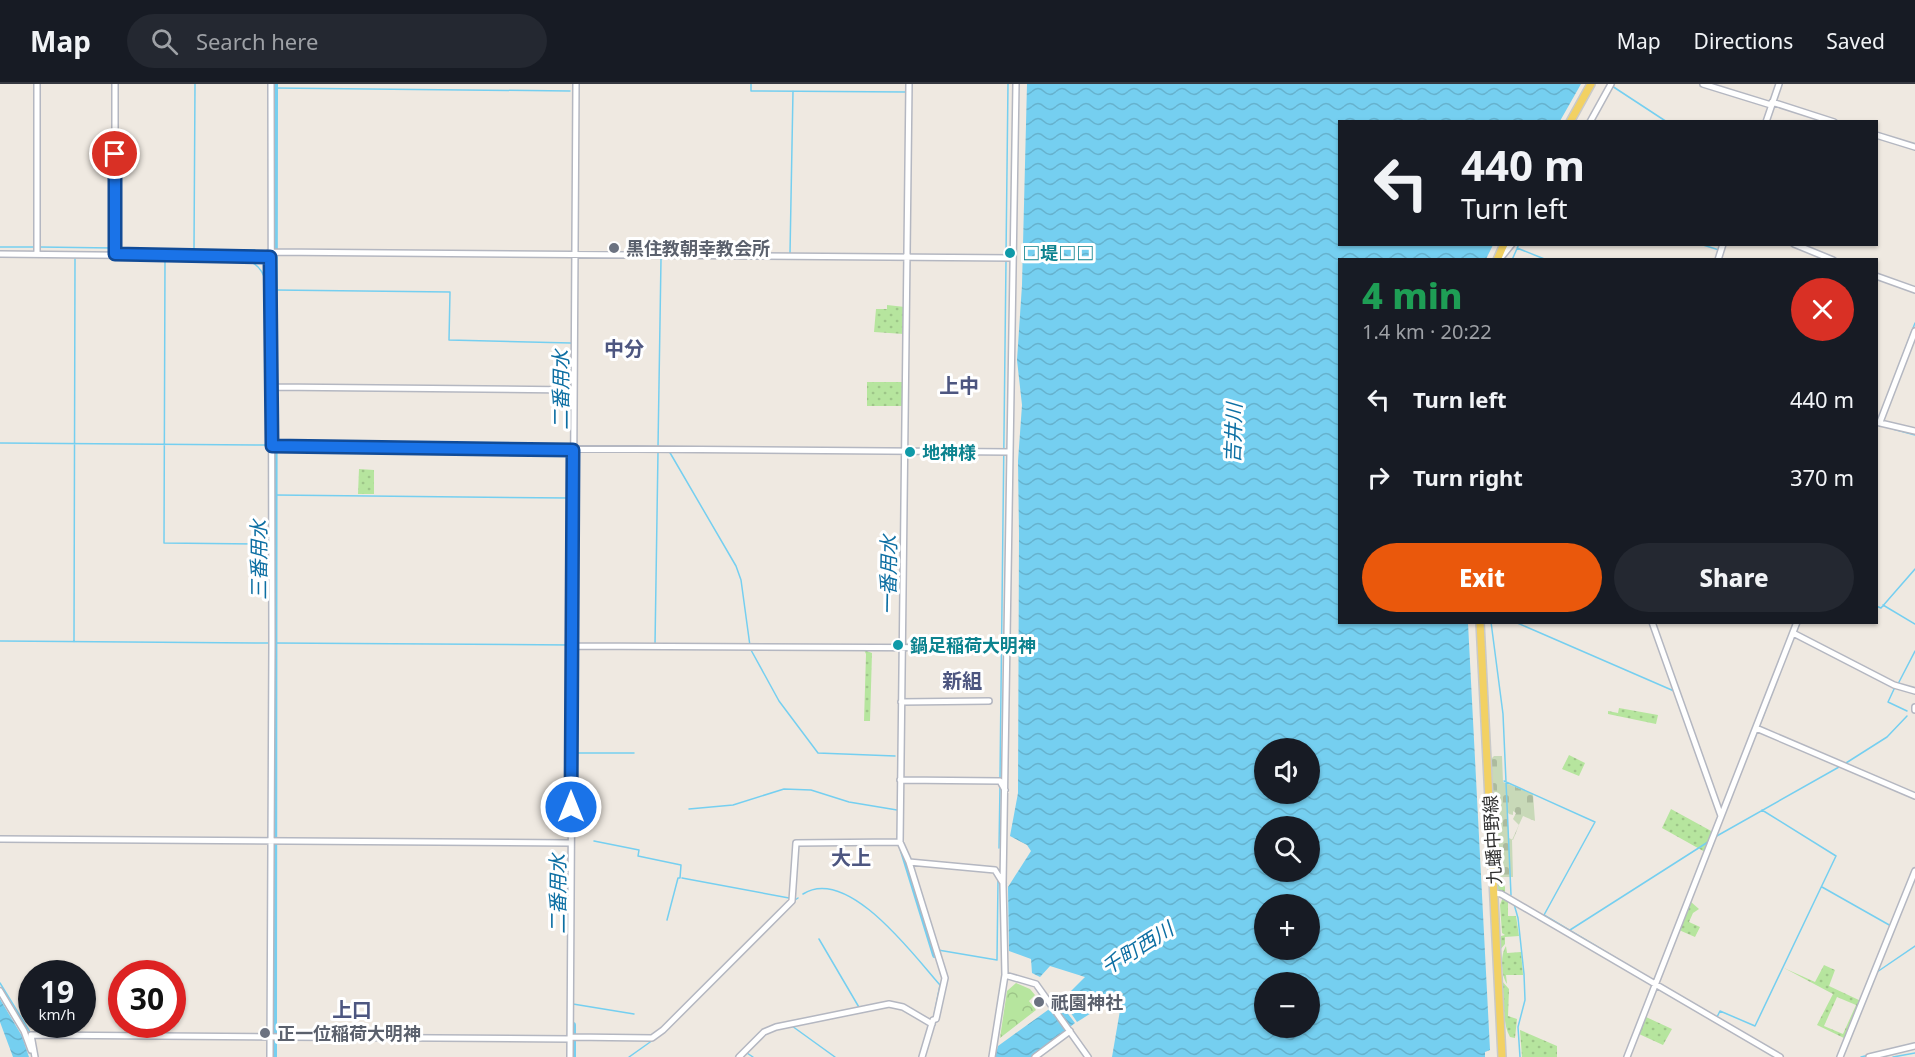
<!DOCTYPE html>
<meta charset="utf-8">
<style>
body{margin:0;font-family:"Noto Sans","Noto Sans JP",sans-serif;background:#242831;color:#f1f3f6;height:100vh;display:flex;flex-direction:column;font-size:22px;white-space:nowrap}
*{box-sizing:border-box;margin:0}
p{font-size:20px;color:#9ea1a6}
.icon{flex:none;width:33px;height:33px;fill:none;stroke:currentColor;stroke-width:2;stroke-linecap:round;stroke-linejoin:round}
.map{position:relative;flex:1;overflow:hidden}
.panel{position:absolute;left:1338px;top:174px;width:540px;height:366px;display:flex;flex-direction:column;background:#171b24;border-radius:0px;box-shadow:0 2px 4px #0004}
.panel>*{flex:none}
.guide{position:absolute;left:1338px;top:36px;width:540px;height:126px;border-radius:0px;box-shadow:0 2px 4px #0004;background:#171b24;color:#f1f3f6;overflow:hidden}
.buttons{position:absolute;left:1254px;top:654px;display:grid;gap:12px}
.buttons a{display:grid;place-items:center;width:66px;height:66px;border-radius:50%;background:#171b24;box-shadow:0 2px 4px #0004;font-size:30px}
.speed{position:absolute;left:18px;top:876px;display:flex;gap:12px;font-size:30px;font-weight:700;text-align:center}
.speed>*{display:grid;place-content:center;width:78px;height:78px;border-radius:50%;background:#171b24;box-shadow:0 2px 4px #0004;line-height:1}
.speed small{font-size:15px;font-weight:400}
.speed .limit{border:9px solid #d22;background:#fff;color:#111}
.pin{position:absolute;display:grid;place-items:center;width:51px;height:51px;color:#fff;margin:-26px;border:3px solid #fff;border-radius:50%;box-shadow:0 2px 6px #0007}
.me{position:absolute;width:66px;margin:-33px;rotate:0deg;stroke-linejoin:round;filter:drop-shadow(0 0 4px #0008)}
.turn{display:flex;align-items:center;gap:21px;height:126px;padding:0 24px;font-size:27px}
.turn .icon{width:78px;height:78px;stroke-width:2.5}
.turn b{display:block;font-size:42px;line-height:51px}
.round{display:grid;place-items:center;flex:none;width:63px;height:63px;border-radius:32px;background:#242831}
.head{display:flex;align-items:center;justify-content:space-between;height:102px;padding:0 24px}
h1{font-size:36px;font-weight:800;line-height:45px;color:#1e9e55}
.primary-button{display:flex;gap:12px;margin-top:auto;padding:12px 24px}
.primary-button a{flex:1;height:69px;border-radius:36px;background:#ea580c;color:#fff;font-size:24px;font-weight:800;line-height:69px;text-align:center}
.primary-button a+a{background:#242831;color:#f1f3f6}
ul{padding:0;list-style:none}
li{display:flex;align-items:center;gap:18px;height:78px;padding:0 24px}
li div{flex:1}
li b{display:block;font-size:22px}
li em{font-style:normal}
header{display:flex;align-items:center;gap:36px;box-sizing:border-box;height:84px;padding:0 30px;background:#171b24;border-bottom:2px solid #363941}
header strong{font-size:28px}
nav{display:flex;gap:33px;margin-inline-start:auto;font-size:21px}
.search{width:420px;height:54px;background:#242831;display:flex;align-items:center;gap:15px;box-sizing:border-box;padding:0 21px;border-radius:33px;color:#9ea1a6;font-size:22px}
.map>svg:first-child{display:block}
.grass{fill:url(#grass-dots);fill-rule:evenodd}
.forest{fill:url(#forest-crowns)}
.cemetery{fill:url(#cemetery-stones);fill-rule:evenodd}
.water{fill:url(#water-waves);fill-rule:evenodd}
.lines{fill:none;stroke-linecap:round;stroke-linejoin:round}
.stream{stroke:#75cff0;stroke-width:1.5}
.canal{stroke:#75cff0;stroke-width:6}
.minor-casing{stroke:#b4b7c1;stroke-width:8}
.major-casing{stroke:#c9c9c9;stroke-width:10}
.minor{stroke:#fff;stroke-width:5}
.major{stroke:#f2d163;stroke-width:7}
.route-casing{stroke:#114b97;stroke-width:15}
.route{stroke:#1a73e8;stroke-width:10}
.worship-dot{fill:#6b7280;stroke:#fff;stroke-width:2}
.culture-dot{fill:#0f9aa8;stroke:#fff;stroke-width:2}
.labels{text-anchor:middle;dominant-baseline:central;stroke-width:6;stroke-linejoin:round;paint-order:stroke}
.worship-label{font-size:18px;font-weight:bold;fill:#5b616d;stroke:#fff;text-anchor:start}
.culture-label{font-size:18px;font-weight:bold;fill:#0d838f;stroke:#fff;text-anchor:start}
.street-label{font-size:18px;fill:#2e2e2e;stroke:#fff}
.neighbourhood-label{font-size:20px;font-weight:bold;fill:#4d5680;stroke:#fff}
.water-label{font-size:20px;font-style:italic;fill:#0d6fa3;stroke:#fff}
</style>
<header>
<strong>Map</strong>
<div class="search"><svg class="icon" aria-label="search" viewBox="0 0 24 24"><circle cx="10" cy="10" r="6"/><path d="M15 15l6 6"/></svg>Search here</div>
<nav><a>Map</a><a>Directions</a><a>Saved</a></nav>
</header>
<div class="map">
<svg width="1915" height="973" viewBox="0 0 1915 973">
<defs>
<pattern id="grass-dots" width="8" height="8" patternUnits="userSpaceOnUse" patternTransform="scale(1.5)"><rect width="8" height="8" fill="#b6e59e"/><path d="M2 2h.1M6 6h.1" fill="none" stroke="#9dc588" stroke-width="1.8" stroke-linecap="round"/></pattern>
<pattern id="forest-crowns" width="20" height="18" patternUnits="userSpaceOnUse" patternTransform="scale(1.5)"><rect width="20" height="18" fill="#b6e59e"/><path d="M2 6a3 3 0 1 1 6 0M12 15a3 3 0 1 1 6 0" fill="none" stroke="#9dc588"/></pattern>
<pattern id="cemetery-stones" width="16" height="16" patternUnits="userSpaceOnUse" patternTransform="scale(1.5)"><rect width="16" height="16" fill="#c8d9b8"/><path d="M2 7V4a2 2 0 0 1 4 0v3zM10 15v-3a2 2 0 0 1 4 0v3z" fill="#acbb9e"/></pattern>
<pattern id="water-waves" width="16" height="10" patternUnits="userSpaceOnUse" patternTransform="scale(1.5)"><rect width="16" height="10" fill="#75cff0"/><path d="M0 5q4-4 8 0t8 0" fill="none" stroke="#66b2ce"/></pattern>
</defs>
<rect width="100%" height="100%" fill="#efe9e1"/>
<path class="grass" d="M 887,221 L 905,223 L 904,250 L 874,248 L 876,225 L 887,225 Z
M 867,298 L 904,298 L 904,322 L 867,322 Z
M 359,385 L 374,386 L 374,410 L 358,410 Z
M 864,566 L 872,569 L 870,637 L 864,637 L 866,570 Z
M 1619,624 L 1658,631 L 1656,640 L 1608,630 L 1608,627 L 1618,629 Z
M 1569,671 L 1585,679 L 1579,692 L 1562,685 Z
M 1671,725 L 1713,748 L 1705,768 L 1662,744 Z
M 1493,754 L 1496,754 L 1498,793 L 1505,803 L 1505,809 L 1496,804 Z
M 1503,813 L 1508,816 L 1508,832 L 1516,832 L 1519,852 L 1505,853 L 1505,860 L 1500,866 L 1501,852 L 1505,851 L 1502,849 L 1500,821 Z
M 1691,818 L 1699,825 L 1693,829 L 1689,838 L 1700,843 L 1695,853 L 1679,846 Z
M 1506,862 L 1507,869 L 1521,868 L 1523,891 L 1506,891 L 1507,900 C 1501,891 1500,871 1506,862 Z
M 1824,881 L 1835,886 L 1829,902 L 1861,917 L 1846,955 L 1817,941 L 1833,910 L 1784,884 L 1815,898 ZM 1837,913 L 1856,921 L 1843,950 L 1824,942 Z
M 1501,896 L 1509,905 L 1508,932 L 1517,935 L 1515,954 L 1510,953 C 1501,937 1506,914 1501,896 Z
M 1646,933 L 1672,945 L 1663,961 L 1639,950 Z
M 1520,946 L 1557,962 L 1557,973 L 1522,973 Z"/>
<path class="forest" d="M 1016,899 L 1030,905 L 1035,911 L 1029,917 L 1036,926 L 1000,954 L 1007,907 Z"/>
<path class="cemetery" d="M 1494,672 L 1502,672 L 1503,698 L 1533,710 L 1535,737 L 1523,732 L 1512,756 L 1513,793 L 1499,793 L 1491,675 ZM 1507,727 L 1509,730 L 1513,731 L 1513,727 L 1516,729 L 1513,735 L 1519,741 L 1513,756 L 1509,754 Z"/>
<path class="water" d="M 1027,0 L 1581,0 L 1560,37 L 1340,38 L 1340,160 L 1493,161 L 1486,175 L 1340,176 L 1340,538 L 1468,539 L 1490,966 L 1485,968 L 1485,973 L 1112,973 L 1123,909 L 1077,938 L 1062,916 L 1085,893 L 1050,882 L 1040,893 L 1032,889 L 1031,875 L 1009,867 L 1008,803 L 1031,767 L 1027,761 L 1010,752 L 1018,709 L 1019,450 L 1018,377 L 1022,321 L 1017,276 L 1022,201 ZM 1264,664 L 1310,664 L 1310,710 L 1264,710 ZM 1264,742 L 1310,742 L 1310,788 L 1264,788 ZM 1264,820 L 1310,820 L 1310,866 L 1264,866 ZM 1264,898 L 1310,898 L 1310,944 L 1264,944 Z
M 0,915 L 22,952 L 29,973 L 13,973 L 0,938 Z
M 1059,918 L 1075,939 L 1031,973 L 995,973 L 998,962 Z"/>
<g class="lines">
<path class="stream" d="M 751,0 L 751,7 L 906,8
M 1612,2 L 1667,38
M 275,4 L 570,7
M 1700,160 L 1719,166
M 0,163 L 35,163
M 40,163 L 113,164
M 1517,164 L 1547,176
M 118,165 L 255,166
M 194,165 L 195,0
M 790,169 L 793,7
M 1006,172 L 1008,0
M 165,174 L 164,459 L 268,460
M 191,175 L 251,178 C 273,188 267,223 268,244
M 1512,176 L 1519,160
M 275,206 L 450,208 L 449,256 L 571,259
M 1898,284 L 1915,239
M 1893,345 L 1915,351
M 0,359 L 269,361
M 658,363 L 661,175
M 669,367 L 736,482 L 741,496 L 750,562
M 275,411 L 569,414
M 1883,521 L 1915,540
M 1876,522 L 1881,524 L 1915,485
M 1491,538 L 1503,630 L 1511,811
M 1515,538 L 1674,607
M 1796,548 L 1800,538
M 0,557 L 268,559
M 74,558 L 75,175
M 275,559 L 571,561
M 655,561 L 658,368
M 751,566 L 779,617 L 818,669 L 895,672
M 1898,600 L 1915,567
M 1895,603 L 1888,618 L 1907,627
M 1759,643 L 1794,552
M 575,669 L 634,669
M 1846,679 L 1887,653 L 1907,632
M 1000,694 L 1006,177
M 1504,697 L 1595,738 L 1544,831 L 1631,883
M 689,725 L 733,721 L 784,705 L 811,706 L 849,718 L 897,726
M 1725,729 L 1757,647
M 1715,753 L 1839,683
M 594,757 L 639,766 L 638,772 L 681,781 L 680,794 L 678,794 L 667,836
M 999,764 L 1000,702
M 682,794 L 789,814
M 1822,803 L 1891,842
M 803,810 C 848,781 915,873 940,901 L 934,932
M 795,816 L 798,814
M 1514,820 L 1518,834 L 1524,890 L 1525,916 L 1518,943 L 1520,973
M 1570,846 L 1708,758
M 819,855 L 860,925
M 938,866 L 997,876 L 998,796
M 1877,888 L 1915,862
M 0,899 L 30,948
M 573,920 L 634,930
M 1717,933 L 1720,927 L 1755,942 L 1836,772 L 1762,726
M 792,942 L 835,973
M 746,963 L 759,949
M 747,969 L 753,973
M 629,973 L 653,956
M 1861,973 L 1912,960
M 1893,973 L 1915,969"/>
<path class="canal" d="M 902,764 L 935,871
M 274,951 L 275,0
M 274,973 L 274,959
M 573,973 L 573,941"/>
<g class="minor-casing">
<path id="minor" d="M 909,0 L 900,758 L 909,778 L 945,894 L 936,935 L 933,936 L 922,973
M 1703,0 L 1771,21
M 1772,18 L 1834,38
M 1590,38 L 1611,0
M 1766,38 L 1779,0
M 1876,51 L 1915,63
M 1794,160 L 1833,176
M 270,168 L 1013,174
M 0,170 L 270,173
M 37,170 L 37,0
M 115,170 L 115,0
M 1499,176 L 1512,160
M 1718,176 L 1723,160
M 1876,192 L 1915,206
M 272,303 L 574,306
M 1876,338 L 1915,347
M 1880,338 L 1915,247
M 272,362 L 1010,368
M 1652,538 L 1721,732
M 1793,549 L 1894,601 L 1915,607
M 572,562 L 986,564
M 901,618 L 989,617
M 1915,623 L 1915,626
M 1756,644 L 1915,712
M 900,696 L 1000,697 L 1005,706
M 0,755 L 571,759
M 909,778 L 995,786 L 1003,799
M 1495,809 L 1501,810 L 1780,973
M 1005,891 L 1036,900 L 1088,973
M 0,907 L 24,947 L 31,966
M 570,953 L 652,954 L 663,946 L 792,817 L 796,759 L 900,758
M 35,973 L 31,951 L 570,955
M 270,973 L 272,560 L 271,0
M 570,973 L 576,0
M 739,973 L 764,948 L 776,943 L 889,920 L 903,923 L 932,940
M 992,973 L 1005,891 L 1003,800 L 1016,0
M 1035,973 L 1070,947
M 1627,973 L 1797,538
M 1840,973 L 1915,787
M 1869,973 L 1915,962"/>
</g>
<g class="major-casing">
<path id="major" d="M 1570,38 L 1591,0
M 1497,176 L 1504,160
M 1480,538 L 1502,973"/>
</g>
<use href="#minor" class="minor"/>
<use href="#major" class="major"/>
</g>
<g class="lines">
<g class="route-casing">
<path id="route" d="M 115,70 L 115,170 L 270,173 L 272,362 L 573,366 L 571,723"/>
</g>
<use href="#route" class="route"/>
</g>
<g class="worship-dot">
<circle cx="614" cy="164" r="6"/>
<circle cx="1039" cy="918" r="6"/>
<circle cx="265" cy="949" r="6"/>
</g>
<g class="culture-dot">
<circle cx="1010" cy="169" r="6"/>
<circle cx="910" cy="368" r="6"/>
<circle cx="898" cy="561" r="6"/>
</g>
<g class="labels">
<g class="worship-label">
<text x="626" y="164">黒住教朝幸教会所</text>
<text x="1051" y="918">祇園神社</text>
<text x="277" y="949">正一位稲荷大明神</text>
</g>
<g class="culture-label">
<text x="1022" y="169">□堤□□</text>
<text x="922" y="368">地神様</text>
<text x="910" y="561">鍋足稲荷大明神</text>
</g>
<g class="street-label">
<text transform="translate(1492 756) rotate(-93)">九蟠中野線</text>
</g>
<g class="neighbourhood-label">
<text x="624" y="264">中分</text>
<text x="959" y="301">上中</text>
<text x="962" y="596">新組</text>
<text x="851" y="773">大上</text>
<text x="352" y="925">上口</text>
</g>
<g class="water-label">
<text transform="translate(560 306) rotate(-90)">二番用水</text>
<text transform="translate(1233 349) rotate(-88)">吉井川</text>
<text transform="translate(258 476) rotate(-90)">三番用水</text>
<text transform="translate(888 491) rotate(-89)">一番用水</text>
<text transform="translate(557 810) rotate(-90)">二番用水</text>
<text transform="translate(1137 864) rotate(-32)">千町西川</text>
</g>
</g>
</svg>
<div class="buttons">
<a><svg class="icon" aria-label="sound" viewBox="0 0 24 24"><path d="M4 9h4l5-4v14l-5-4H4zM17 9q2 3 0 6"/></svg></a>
<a><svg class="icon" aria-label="search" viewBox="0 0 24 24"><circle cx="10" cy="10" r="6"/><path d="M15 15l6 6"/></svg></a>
<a>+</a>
<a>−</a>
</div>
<div class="speed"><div>19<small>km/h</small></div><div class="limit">30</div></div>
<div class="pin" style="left:115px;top:70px;background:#d93025"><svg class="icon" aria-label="arrive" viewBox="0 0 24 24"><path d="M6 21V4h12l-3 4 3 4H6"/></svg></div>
<svg class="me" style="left:571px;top:723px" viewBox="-20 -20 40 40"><circle r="17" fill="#1a73e8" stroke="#fff" stroke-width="3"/><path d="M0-11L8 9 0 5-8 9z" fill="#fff"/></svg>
<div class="guide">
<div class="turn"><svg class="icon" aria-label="left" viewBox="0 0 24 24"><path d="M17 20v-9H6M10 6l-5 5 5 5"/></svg><div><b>440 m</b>Turn left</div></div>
</div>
<section class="panel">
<div class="head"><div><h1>4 min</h1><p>1.4 km · 20:22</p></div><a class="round" style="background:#d93025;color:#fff"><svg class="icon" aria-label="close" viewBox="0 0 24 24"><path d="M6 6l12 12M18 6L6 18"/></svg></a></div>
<ul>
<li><svg class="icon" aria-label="left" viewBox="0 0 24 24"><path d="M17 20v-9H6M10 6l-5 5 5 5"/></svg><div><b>Turn left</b></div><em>440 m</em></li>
<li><svg class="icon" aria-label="right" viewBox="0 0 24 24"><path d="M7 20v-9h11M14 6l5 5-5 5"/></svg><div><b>Turn right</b></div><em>370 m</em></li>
</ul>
<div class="primary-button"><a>Exit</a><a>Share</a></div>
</section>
</div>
